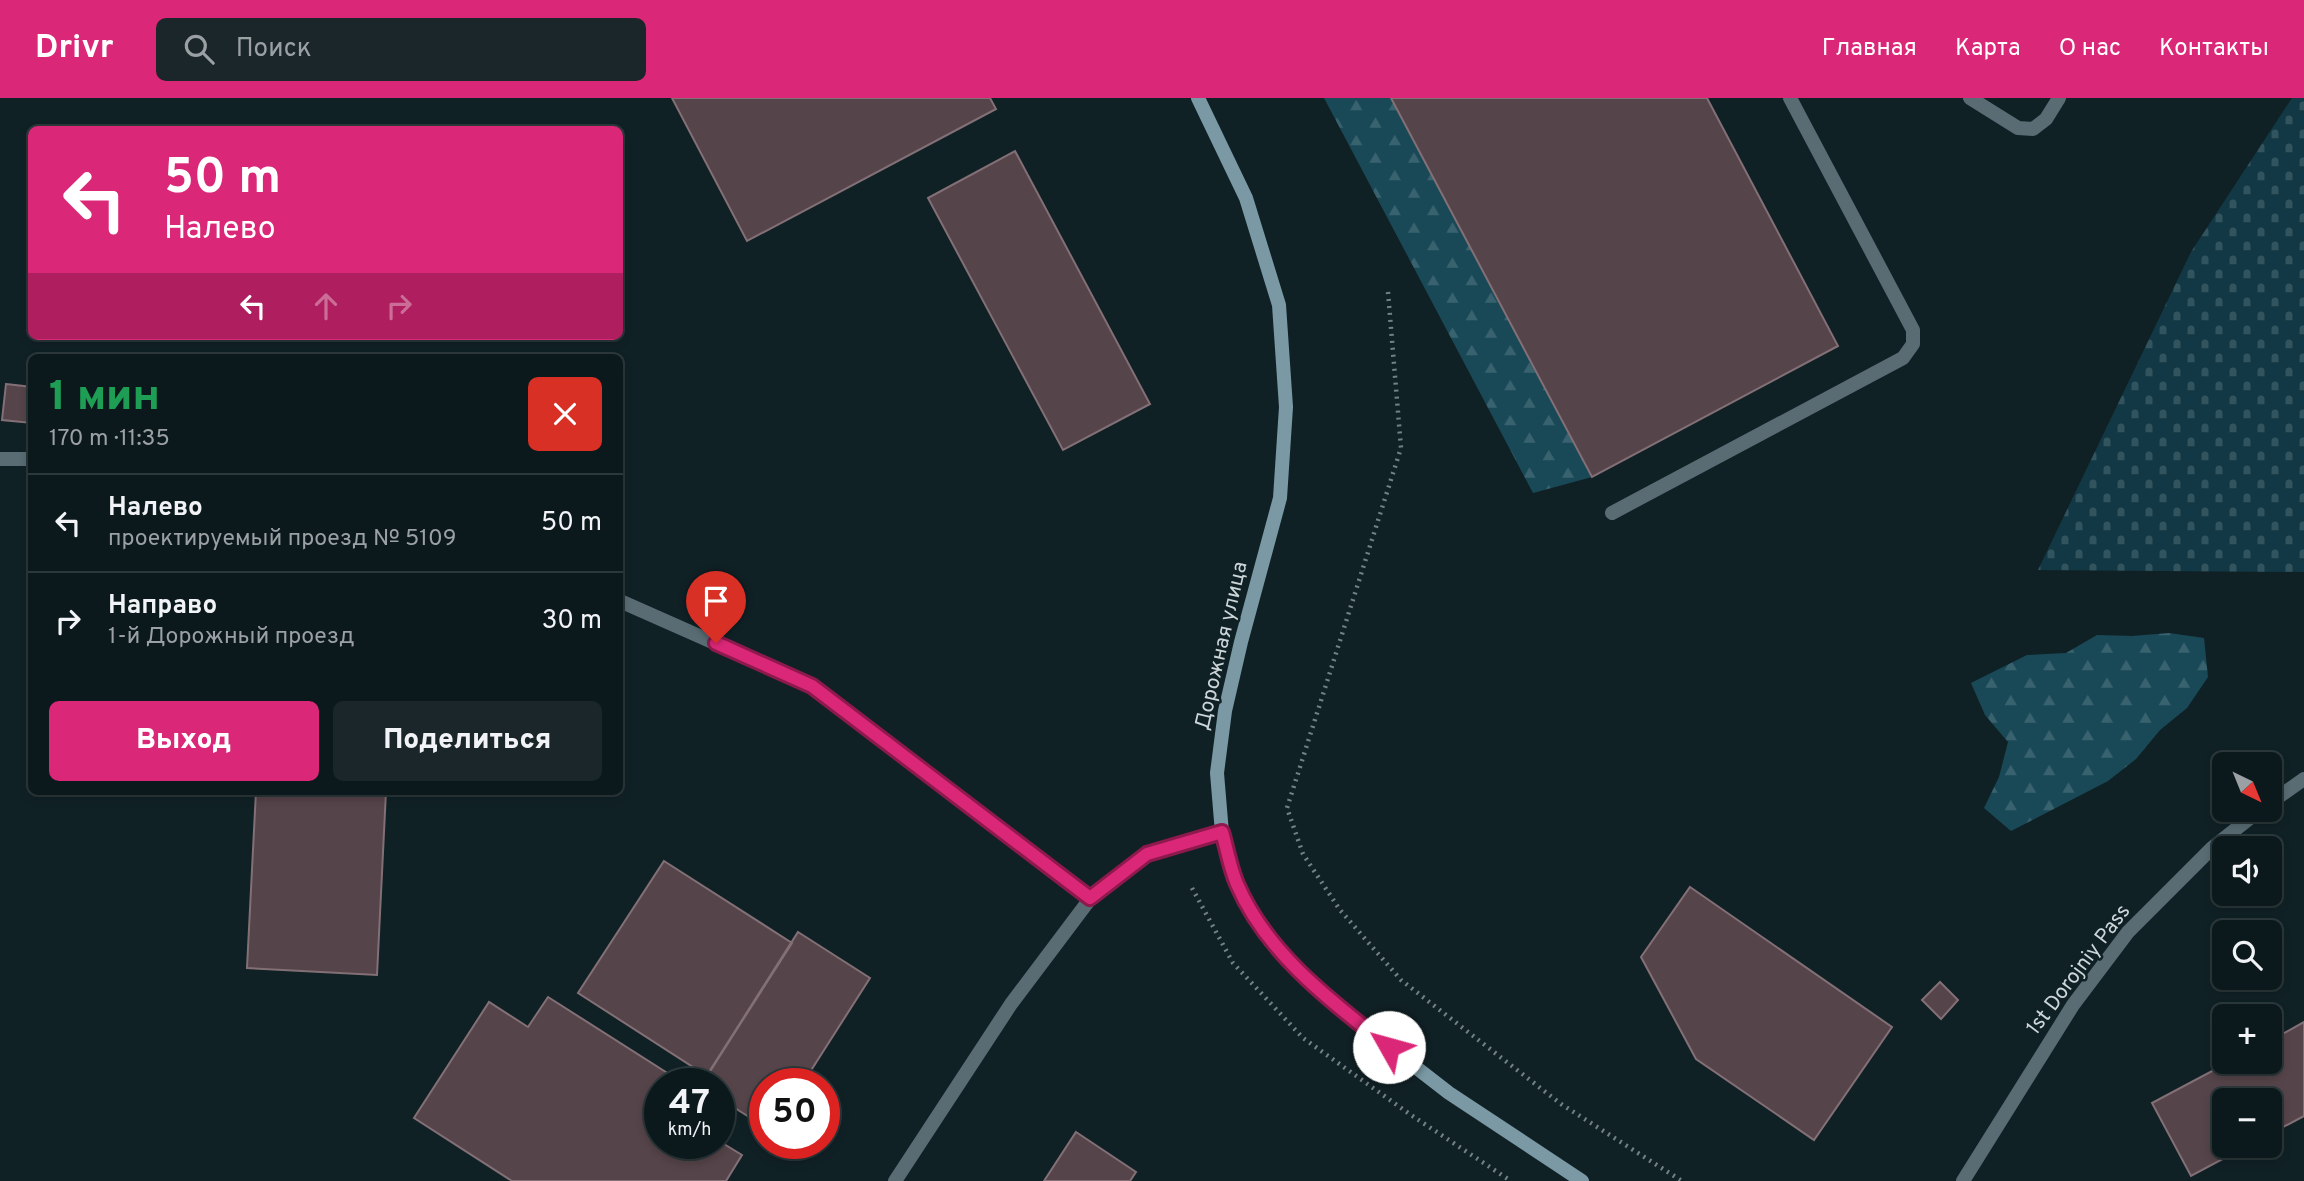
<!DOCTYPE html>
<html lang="ru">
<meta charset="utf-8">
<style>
body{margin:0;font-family:Overpass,sans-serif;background:#1a2629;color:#f1f3f6;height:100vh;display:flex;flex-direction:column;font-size:26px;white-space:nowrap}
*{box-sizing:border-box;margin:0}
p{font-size:23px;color:#9aa0a3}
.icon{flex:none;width:38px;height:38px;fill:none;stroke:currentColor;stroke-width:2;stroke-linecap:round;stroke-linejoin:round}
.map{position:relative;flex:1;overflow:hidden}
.drawer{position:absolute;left:28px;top:256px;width:595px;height:441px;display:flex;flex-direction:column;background:#0c191c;border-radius:10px;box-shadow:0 4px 10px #0003,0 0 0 2px #2c383b}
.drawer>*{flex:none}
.hud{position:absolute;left:28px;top:28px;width:595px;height:214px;border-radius:10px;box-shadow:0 4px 10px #0003,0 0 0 2px #2c383b;background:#db2777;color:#fff;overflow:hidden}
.needle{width:46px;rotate:137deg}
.tools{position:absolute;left:2212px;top:654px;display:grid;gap:14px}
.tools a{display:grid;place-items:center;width:70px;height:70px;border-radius:10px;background:#0c191c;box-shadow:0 4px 10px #0003,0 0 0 2px #2c383b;font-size:35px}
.speed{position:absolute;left:644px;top:970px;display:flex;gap:14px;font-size:35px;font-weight:700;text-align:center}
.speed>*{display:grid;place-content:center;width:91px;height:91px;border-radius:50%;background:#0c191c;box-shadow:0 4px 10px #0003,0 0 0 2px #2c383b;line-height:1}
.speed small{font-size:18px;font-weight:400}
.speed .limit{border:10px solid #d22;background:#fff;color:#111}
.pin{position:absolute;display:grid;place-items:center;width:60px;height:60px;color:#fff;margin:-72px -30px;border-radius:50% 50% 50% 0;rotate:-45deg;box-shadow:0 0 7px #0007}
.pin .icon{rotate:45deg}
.me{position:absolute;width:77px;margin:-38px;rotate:308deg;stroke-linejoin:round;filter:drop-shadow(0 0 5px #0008)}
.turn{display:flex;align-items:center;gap:24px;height:147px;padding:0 21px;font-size:32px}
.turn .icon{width:91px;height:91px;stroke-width:2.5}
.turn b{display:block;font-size:49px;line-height:60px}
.lanes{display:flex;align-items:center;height:66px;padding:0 21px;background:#0003;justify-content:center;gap:35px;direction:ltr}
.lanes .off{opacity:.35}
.round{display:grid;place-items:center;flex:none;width:74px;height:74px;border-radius:10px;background:#1a2629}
.head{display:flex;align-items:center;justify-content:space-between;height:119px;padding:0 21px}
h1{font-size:42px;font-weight:800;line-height:52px;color:#1e9e55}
.button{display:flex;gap:14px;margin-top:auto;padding:14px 21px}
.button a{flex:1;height:80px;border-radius:10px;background:#db2777;color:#fff;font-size:28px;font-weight:800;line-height:80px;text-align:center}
.button a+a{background:#1a2629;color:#f1f3f6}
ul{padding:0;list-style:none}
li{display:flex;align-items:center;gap:21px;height:98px;padding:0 21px;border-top:2px solid #2c383b}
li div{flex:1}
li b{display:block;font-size:26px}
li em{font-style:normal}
header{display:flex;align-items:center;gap:42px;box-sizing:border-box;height:98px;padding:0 35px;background:#db2777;color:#fff}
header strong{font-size:33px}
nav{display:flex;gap:38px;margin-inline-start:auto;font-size:24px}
.search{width:490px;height:63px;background:#1a2629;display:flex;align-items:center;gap:18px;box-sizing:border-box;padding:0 24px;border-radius:10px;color:#9aa0a3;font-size:26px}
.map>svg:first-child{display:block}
.forest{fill:url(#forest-firs)}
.cemetery{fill:url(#cemetery-stones)}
.building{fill:#554449;stroke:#837076;stroke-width:2}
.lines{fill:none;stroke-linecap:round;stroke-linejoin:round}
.path{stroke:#738084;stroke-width:4.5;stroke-dasharray:2 5;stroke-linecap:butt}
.service{stroke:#596c73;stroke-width:14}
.minor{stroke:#596c73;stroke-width:14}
.tertiary{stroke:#596c73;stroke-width:14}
.secondary{stroke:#7a99a4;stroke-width:14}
.route-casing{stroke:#8e194d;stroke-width:18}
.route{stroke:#db2777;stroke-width:12}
.labels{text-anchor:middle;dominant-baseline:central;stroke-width:5;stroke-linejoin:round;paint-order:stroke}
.street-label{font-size:21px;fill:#ccd6d9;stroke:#102126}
</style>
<header>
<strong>Drivr</strong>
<div class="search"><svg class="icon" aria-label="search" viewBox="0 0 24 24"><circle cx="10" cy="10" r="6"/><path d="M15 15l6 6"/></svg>Поиск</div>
<nav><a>Главная</a><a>Карта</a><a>О нас</a><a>Контакты</a></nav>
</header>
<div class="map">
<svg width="2304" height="1083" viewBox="0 0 2304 1083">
<defs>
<pattern id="forest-firs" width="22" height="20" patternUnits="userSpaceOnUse" patternTransform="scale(1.75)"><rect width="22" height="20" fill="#194857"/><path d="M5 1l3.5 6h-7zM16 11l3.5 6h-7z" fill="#39626f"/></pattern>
<pattern id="cemetery-stones" width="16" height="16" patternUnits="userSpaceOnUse" patternTransform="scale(1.75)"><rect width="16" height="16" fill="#113844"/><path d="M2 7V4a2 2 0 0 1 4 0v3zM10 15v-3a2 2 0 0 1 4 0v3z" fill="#32545e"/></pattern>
</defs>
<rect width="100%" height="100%" fill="#102126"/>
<path class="forest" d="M 1324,0 L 1391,0 L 1592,379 L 1533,395 Z
M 2169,535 L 2204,540 L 2208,579 L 2187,610 L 2160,632 L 2136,661 L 2108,683 L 2011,733 L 1984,710 L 1999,679 L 2008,644 L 1985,617 L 1971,585 L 2027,557 L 2066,555 L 2097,537 L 2132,538 Z"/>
<path class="cemetery" d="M 2292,0 L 2304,0 L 2304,474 L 2038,472 L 2191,154 Z"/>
<path class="building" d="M 672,0 L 990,0 L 996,11 L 747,143 Z
M 1391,0 L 1707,0 L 1838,248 L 1592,379 Z
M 1015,53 L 1150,306 L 1063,352 L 928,100 Z
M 6,286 L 32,289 L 32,325 L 2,322 Z
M 256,693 L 386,693 L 377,877 L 247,870 Z
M 664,763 L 792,845 L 707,978 L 578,895 Z
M 1690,789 L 1892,929 L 1814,1042 L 1696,961 L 1641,859 Z
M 798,834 L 870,880 L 803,985 L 765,985 L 765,1029 L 719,1000 L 719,985 L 702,985 Z
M 1940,884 L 1958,902 L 1941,921 L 1922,902 Z
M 548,899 L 683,985 L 660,985 L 660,1045 L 719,1045 L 719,1043 L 742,1057 L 726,1083 L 512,1083 L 414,1020 L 489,904 L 528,929 Z
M 2304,924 L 2304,1018 L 2270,1036 L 2270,1003 L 2224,1003 L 2224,1048 L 2247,1048 L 2191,1078 L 2152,1005 L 2229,964 L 2270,964 L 2270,943 Z
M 1076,1034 L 1136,1074 L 1130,1083 L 1044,1083 Z"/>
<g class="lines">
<path class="path" d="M 1388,194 L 1401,350 L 1287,710 L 1303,756 L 1340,812 L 1401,882 L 1561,1006 L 1682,1083
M 1192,790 L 1233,865 L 1303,940 L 1411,1017 L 1511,1083"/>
<path class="service" d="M 1970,0 L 2018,30 L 2033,31 L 2046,21 L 2059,0
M 1612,415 L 1903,260 L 1913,246 L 1913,232 L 1790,0"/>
<path class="minor" d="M 0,361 L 32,361
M 620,503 L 812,588 L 1090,801
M 895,1083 L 1011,906 L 1090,801 L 1147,756 L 1222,735"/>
<path class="tertiary" d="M 2270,705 L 2304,681
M 1963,1083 L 2073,907 L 2128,834 L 2212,750 L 2260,712"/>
<path class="secondary" d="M 1198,0 L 1246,100 L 1279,207 L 1286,309 L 1280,400 L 1241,544 L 1225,613 L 1217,675 L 1222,735 L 1236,786 L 1270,843 L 1329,902 L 1449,995 L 1582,1083"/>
</g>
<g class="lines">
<g class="route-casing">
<path id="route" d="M 716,545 L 812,588 L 1090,800 L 1147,756 L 1222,734 C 1227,751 1230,770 1237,786 C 1267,856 1331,903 1389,949"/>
</g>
<use href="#route" class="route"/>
</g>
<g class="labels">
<g class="street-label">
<text transform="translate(1222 548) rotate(-77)">Дорожная улица</text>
<text transform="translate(2079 872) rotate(-53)">1st Dorojniy Pass</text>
</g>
</g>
</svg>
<div class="tools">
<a><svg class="needle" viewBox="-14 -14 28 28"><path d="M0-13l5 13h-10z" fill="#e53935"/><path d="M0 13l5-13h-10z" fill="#9aa0a3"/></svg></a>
<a><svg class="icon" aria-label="sound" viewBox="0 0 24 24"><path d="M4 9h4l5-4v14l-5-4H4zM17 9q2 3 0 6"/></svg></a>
<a><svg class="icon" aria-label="search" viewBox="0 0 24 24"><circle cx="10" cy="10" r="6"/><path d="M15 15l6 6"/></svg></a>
<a>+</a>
<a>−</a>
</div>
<div class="speed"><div>47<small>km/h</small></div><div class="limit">50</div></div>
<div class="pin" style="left:716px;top:545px;background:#d93025"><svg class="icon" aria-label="arrive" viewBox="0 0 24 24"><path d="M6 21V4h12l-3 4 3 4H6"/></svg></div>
<svg class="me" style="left:1389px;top:949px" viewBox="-20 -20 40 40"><circle r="19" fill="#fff"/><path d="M0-13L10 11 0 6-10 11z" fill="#db2777"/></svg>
<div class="hud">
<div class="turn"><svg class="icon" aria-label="left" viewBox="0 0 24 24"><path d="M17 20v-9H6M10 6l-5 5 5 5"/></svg><div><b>50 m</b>Налево</div></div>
<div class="lanes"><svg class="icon" aria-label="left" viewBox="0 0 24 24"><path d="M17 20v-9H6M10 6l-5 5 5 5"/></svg><svg class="icon off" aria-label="ahead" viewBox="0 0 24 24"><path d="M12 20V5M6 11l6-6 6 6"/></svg><svg class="icon off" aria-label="right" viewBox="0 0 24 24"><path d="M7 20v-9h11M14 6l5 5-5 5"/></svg></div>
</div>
<section class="drawer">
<div class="head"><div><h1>1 мин</h1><p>170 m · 11:35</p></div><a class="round" style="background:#d93025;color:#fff"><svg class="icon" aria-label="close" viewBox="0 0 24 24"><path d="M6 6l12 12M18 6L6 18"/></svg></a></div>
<ul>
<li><svg class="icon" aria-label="left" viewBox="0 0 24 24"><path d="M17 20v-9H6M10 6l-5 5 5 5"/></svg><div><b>Налево</b><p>проектируемый проезд № 5109</p></div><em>50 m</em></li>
<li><svg class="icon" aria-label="right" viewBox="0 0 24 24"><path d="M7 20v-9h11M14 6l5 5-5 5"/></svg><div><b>Направо</b><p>1-й Дорожный проезд</p></div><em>30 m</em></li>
</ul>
<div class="button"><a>Выход</a><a>Поделиться</a></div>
</section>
</div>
